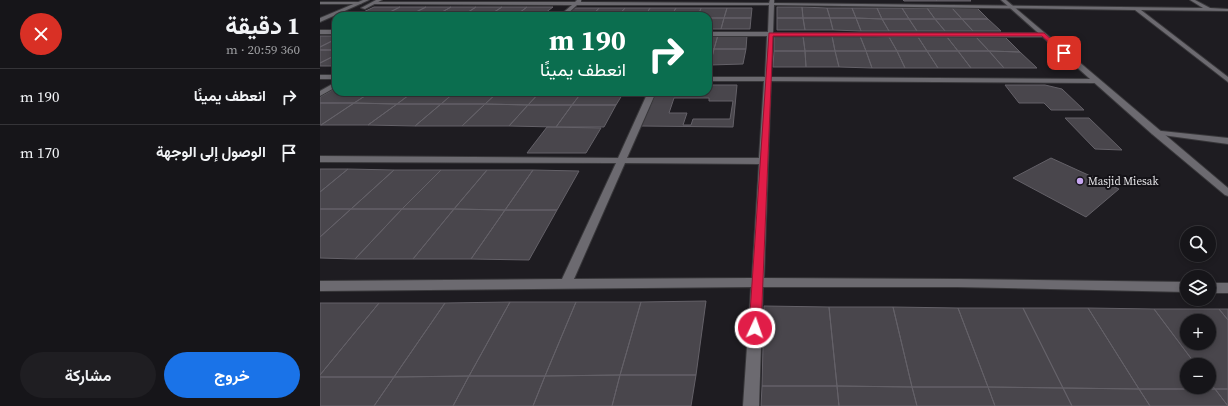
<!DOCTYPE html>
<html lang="ar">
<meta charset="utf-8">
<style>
body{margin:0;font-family:"Source Serif 4",Vazirmatn,serif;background:#1f1e22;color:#f1f3f6;direction:rtl;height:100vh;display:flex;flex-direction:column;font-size:15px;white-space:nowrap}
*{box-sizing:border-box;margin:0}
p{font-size:13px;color:#9e9fa2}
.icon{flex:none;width:22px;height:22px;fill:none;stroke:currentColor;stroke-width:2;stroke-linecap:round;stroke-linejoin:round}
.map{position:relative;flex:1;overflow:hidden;direction:ltr}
.drawer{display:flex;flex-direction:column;background:#161519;width:320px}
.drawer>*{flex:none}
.banner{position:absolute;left:12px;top:12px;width:380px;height:84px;border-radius:12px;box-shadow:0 2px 6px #0003,0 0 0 1px #353438;direction:rtl;background:#0b6e4f;color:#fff;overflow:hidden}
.controls{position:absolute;left:860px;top:226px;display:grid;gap:8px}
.controls a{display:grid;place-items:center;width:36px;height:36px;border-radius:50%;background:#161519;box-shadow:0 2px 6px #0003,0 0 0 1px #353438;font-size:20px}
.pin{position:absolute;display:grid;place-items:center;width:34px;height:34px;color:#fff;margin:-17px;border-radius:8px;box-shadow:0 2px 6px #0006}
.me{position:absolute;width:44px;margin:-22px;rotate:3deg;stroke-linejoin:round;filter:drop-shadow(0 0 3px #0008)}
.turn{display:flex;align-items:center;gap:14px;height:84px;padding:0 20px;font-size:18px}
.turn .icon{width:52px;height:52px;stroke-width:2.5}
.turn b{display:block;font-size:28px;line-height:34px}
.round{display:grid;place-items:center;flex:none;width:42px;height:42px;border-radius:21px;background:#1f1e22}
.summary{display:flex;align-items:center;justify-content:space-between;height:68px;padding:0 20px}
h1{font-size:24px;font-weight:700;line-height:30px}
.cta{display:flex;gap:8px;margin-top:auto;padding:8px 20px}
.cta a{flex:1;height:46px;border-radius:24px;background:#1a73e8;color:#fff;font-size:16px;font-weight:700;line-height:46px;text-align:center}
.cta a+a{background:#1f1e22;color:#f1f3f6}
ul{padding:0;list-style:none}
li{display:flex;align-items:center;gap:12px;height:56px;padding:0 20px;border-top:1px solid #353438}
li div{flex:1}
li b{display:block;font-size:15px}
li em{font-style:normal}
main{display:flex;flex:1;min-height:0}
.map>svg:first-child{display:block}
.building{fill:#49464c;stroke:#646168;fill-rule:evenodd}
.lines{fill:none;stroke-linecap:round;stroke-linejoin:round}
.street-casing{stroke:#38373a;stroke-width:2}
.secondary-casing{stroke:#38373a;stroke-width:2}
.street{fill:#6c6a70;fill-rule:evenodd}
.secondary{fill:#6c6a70;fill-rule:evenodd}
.route{fill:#e11d48;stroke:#92132f}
.poi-dot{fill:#c6a6f0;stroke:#141217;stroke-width:1.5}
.labels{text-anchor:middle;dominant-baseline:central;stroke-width:4;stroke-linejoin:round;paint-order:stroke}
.poi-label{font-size:11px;fill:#e4e3e6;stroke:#141217;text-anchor:start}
</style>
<main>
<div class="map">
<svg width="908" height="406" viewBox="0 0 908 406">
<rect width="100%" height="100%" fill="#1e1c21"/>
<path class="building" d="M 583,0 L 616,0 L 617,1 L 584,1 Z
M 616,0 L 650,0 L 651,1 L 617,1 Z
M 54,7 L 80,7 L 62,16 L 35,16 Z
M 80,7 L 106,7 L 88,16 L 62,16 Z
M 106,7 L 131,7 L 115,16 L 88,16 Z
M 131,7 L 156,7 L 142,16 L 115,16 Z
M 156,7 L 182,7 L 168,16 L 142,16 Z
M 182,7 L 207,7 L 195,16 L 168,16 Z
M 207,7 L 233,7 L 221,16 L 195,16 Z
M 457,7 L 482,7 L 483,18 L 457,18 Z
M 482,7 L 507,8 L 510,18 L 483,18 Z
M 254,8 L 279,8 L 272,16 L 245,16 Z
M 279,8 L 305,8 L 298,16 L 272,16 Z
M 305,8 L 330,8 L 325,16 L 298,16 Z
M 330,8 L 356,8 L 351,16 L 325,16 Z
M 356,8 L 381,8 L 378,16 L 351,16 Z
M 381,8 L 407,8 L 404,18 L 388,18 L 388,16 L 378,16 Z
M 407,8 L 432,8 L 431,18 L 404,18 Z
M 507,8 L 532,8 L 536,18 L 510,18 Z
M 532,8 L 557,8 L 562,19 L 536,18 Z
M 557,8 L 582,8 L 589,19 L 562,19 Z
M 582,8 L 607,8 L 615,19 L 589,19 Z
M 607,8 L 632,8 L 642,19 L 615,19 Z
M 632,8 L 657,8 L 668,19 L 642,19 Z
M 388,18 L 404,18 L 401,29 L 388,29 Z
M 404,18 L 431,18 L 430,29 L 401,29 Z
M 457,18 L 483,18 L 485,30 L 457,30 Z
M 483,18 L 510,18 L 513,30 L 485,30 Z
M 510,18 L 536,18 L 541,31 L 513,30 Z
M 536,18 L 562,19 L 569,31 L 541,31 Z
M 562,19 L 589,19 L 597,31 L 569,31 Z
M 589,19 L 615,19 L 625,31 L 597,31 Z
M 615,19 L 642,19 L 653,31 L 625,31 Z
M 642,19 L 668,19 L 681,31 L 653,31 Z
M 388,35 L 398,35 L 394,49 L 388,49 Z
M 398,35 L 427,35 L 426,49 L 394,49 Z
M 0,36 L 16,36 L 16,39 L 0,47 Z
M 454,36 L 483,36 L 485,51 L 454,51 Z
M 483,36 L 512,36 L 515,51 L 485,51 Z
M 512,36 L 540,36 L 546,51 L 515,51 Z
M 540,36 L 569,37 L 577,51 L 546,51 Z
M 569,37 L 598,37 L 607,51 L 577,51 Z
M 598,37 L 627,37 L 638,51 L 607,51 Z
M 627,37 L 656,37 L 669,51 L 638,51 Z
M 656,37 L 685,37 L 700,52 L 669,51 Z
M 16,39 L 16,50 L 0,50 L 0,47 Z
M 388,49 L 394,49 L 390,65 L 388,65 Z
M 394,49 L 426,49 L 423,64 L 390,65 Z
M 0,50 L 16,50 L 16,55 L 0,63 Z
M 454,51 L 485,51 L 486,67 L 453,67 Z
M 485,51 L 515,51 L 519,67 L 486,67 Z
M 515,51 L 546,51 L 552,68 L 519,67 Z
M 546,51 L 577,51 L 585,68 L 552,68 Z
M 577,51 L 607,51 L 618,68 L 585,68 Z
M 607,51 L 638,51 L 651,68 L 618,68 Z
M 638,51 L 669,51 L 684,68 L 651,68 Z
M 669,51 L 700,52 L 717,68 L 684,68 Z
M 16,55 L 16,66 L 0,66 L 0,63 Z
M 388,85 L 417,85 L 413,127 L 320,126 L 337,92 L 388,92 ZM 354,98 L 389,98 L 389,101 L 413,101 L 410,119 L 373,119 L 371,125 L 363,125 L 367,113 L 349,113 Z
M 685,85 L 725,85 L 742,89 L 764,110 L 731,110 L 724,103 L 699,103 Z
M 16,88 L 16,92 L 51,92 L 34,103 L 0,103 L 0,97 Z
M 51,92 L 93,92 L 77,104 L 34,103 Z
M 93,92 L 135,92 L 121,104 L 77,104 Z
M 135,92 L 178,92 L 165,104 L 121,104 Z
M 178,92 L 220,92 L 208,105 L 165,104 Z
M 220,92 L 262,92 L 252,105 L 208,105 Z
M 262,92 L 304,92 L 296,105 L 252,105 Z
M 0,103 L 34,103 L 1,125 L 0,125 Z
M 34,103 L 77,104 L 48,125 L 1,125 Z
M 77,104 L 121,104 L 95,126 L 48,125 Z
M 121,104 L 165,104 L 142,126 L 95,126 Z
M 165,104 L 208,105 L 189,126 L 142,126 Z
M 208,105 L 252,105 L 236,127 L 189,126 Z
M 252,105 L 296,105 L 284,127 L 236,127 Z
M 745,118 L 769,118 L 802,150 L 775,149 Z
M 227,127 L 281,128 L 266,153 L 207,153 Z
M 731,158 L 799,189 L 766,217 L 693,178 Z
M 0,169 L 28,169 L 0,192 Z
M 28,169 L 74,170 L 31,209 L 0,209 L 0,192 Z
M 74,170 L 121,170 L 82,209 L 31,209 Z
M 121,170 L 167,170 L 134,209 L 82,209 Z
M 167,170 L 213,170 L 185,210 L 134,209 Z
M 213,170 L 259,171 L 237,210 L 185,210 Z
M 0,209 L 31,209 L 0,237 Z
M 31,209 L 82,209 L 35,259 L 0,258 L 0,237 Z
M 82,209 L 134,209 L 93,259 L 35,259 Z
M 134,209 L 185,210 L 151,259 L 93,259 Z
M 185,210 L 237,210 L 209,260 L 151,259 Z
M 386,301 L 376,375 L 300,375 L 321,302 Z
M 190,302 L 149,376 L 74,377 L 125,303 Z
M 190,302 L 256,302 L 225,376 L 149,376 Z
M 256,302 L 321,302 L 300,375 L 225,376 Z
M 0,303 L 59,303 L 0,375 Z
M 59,303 L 125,303 L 74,377 L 0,377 L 0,375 Z
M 444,306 L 509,307 L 517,386 L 442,386 Z
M 509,307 L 573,307 L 592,387 L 517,386 Z
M 573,307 L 638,308 L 668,387 L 592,387 Z
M 638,308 L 703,308 L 743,388 L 668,387 Z
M 703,308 L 768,308 L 819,389 L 743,388 Z
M 768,308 L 834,309 L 876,365 L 867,365 L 867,387 L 889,387 L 889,382 L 895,389 L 819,389 Z
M 834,309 L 899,309 L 908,320 L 908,389 L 895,389 L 889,382 L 889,365 L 876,365 ZM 867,321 L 889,321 L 889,343 L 867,343 Z
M 899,309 L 908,309 L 908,320 Z
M 300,375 L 376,375 L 371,406 L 292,406 Z
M 300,375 L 292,406 L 213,406 L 225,376 Z
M 149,376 L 133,406 L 54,406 L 74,377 Z
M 149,376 L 225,376 L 213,406 L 133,406 Z
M 0,377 L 74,377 L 54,406 L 0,406 Z
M 442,386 L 517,386 L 519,406 L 441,406 Z
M 517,386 L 592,387 L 597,406 L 519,406 Z
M 592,387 L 668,387 L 675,406 L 597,406 Z
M 668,387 L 743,388 L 752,406 L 675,406 Z
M 743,388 L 819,389 L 830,406 L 752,406 Z
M 819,389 L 895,389 L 908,406 L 830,406 Z
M 895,389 L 908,389 L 908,406 Z"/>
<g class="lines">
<g class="street-casing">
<path id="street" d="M 257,0 L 261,0 L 261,2 L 449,3 L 450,0 L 454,0 L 454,3 L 883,8 L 870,0 L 875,0 L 890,8 L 908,9 L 908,11 L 821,10 L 908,77 L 908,82 L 815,10 L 454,5 L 453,33 L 724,33 L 727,35 L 724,37 L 453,36 L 451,77 L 775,79 L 778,81 L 775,83 L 451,81 L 444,278 L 637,279 L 867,282 L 867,292 L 637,287 L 443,287 L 439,406 L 423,406 L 431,287 L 0,291 L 0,281 L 242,279 L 296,163 L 0,162 L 0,156 L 298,158 L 328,92 L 336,92 L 307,158 L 439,158 L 444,81 L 388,81 L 388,77 L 445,77 L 447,36 L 388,36 L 388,32 L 448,32 L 449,5 L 257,5 L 245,16 L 239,16 L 252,5 L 54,4 L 52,3 L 54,2 L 255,2 ZM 305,163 L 439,164 L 432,278 L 254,279 Z
M 0,2 L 40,2 L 42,3 L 40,4 L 0,4 Z
M 0,30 L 16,30 L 16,34 L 0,34 Z
M 0,75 L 16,75 L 16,79 L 0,79 Z
M 16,82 L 16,87 L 0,96 L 0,91 Z
M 832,130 L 908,138 L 908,144 L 835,134 L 832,134 Z
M 889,283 L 908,283 L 908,293 L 889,293 Z"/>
</g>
<g class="secondary-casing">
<path id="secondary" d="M 43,0 L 49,0 L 0,22 L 0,18 Z
M 56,0 L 62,0 L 45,9 L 41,8 Z
M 681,0 L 686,0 L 908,188 L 908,196 L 905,195 L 832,134 Z"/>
</g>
<use href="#street" class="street"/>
<use href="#secondary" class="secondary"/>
</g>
<path class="route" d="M 449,33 L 724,33 L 747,53 L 742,54 L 722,36 L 453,36 L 441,328 L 439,332 L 435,333 L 431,332 L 429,328 Z"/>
<circle class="poi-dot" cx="760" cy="181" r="4"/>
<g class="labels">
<g class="poi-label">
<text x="768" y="181">Masjid Miesak</text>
</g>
</g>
</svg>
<div class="controls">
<a><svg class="icon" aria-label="search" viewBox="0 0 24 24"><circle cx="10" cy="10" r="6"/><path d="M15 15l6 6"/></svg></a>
<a><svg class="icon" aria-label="layers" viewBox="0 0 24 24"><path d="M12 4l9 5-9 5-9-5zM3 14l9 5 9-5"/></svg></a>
<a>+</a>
<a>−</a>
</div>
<div class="pin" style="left:744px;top:53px;background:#d93025"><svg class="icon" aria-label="arrive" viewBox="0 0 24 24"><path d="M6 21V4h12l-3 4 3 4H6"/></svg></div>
<svg class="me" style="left:435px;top:328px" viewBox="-20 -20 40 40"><circle r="17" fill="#e11d48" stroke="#fff" stroke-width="3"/><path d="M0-11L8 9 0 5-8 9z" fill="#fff"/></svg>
<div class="banner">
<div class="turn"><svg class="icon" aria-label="right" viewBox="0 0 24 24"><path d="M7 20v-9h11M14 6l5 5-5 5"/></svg><div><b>190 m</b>انعطف يمينًا</div></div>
</div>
</div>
<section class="drawer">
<div class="summary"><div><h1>1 دقيقة</h1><p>360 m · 20:59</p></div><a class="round" style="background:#d93025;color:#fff"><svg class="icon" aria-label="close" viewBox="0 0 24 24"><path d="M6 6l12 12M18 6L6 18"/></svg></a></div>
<ul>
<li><svg class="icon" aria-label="right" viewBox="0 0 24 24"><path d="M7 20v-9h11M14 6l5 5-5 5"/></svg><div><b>انعطف يمينًا</b></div><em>190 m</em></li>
<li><svg class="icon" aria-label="arrive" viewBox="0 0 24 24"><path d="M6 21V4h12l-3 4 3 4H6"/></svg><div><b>الوصول إلى الوجهة</b></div><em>170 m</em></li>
</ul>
<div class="cta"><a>خروج</a><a>مشاركة</a></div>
</section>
</main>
